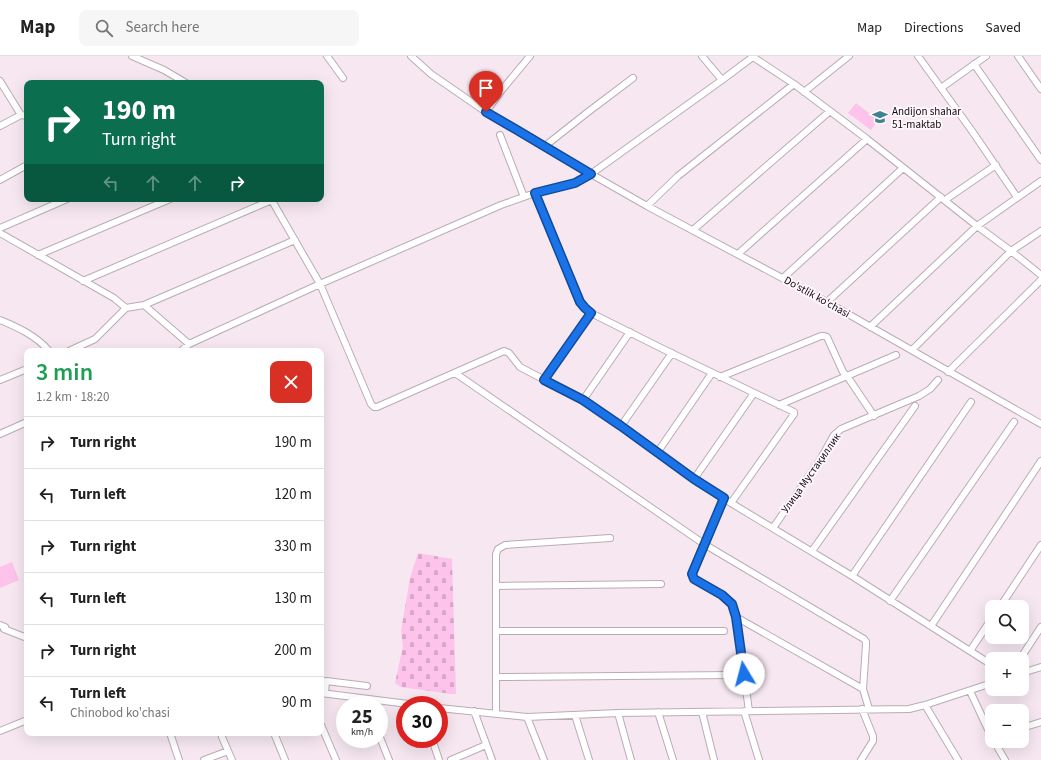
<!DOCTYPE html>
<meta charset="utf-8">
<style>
body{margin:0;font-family:"Source Sans 3",sans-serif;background:#f6f6f6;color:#222;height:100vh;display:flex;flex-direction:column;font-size:15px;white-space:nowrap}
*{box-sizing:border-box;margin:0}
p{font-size:13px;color:#767676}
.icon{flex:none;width:22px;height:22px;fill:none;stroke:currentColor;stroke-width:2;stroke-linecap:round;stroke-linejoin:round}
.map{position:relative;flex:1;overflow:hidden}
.sheet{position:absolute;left:24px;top:292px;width:300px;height:388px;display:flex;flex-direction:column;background:#fff;border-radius:8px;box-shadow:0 4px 16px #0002}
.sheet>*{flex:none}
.guide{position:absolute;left:24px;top:24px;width:300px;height:122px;border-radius:8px;box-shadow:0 4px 16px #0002;background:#0b6e4f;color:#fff;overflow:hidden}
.tools{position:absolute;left:985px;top:544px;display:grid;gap:8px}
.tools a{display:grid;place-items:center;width:44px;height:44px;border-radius:8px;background:#fff;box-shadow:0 4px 16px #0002;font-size:20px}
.speed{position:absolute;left:336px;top:640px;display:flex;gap:8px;font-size:20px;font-weight:700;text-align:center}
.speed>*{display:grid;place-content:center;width:52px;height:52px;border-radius:50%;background:#fff;box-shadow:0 4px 16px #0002;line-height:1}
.speed small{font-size:10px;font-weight:400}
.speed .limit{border:6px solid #d22;background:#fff;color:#111}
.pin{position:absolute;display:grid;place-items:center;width:34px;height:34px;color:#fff;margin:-41px -17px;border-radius:50% 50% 50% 0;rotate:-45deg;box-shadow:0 0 4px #0007}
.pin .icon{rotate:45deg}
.me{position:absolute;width:44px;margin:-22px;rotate:352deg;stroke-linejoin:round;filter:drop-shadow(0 0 3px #0008)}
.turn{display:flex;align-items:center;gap:14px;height:84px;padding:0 12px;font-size:18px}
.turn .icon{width:52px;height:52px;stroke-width:2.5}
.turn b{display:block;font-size:28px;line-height:34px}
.lanes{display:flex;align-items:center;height:38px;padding:0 12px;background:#0003;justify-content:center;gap:20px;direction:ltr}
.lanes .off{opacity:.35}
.round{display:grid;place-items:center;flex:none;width:42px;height:42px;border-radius:8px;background:#f6f6f6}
.overview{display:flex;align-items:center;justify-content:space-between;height:68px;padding:0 12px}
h1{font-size:24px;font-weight:600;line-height:30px;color:#1e9e55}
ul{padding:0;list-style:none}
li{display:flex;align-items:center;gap:12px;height:52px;padding:0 12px;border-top:1px solid #e0e0e0}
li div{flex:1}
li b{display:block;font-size:15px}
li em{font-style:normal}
header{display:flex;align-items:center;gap:24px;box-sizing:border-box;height:56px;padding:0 20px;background:#fff;border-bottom:1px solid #e0e0e0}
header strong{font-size:19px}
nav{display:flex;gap:22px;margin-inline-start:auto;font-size:14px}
.search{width:280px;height:36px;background:#f6f6f6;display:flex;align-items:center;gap:10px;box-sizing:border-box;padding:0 14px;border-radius:8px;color:#767676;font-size:15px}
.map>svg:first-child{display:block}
.green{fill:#fdc3eb}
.cemetery{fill:url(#cemetery-stones)}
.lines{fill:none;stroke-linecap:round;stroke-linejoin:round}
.minor-casing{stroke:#baacb5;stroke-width:8}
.minor{stroke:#fff;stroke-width:6}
.route-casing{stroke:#114b97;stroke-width:10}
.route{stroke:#1a73e8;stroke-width:7}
.labels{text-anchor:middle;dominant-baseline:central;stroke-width:4;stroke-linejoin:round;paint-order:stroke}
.poi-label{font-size:11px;fill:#100b0f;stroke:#fff6fc;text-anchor:start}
.street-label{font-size:11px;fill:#100b0f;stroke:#fff6fc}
</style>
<header>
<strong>Map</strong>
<div class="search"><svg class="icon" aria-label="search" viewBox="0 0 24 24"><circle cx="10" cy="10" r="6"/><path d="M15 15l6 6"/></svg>Search here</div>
<nav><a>Map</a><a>Directions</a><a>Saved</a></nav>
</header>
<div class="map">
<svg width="1041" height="704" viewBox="0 0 1041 704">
<defs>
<pattern id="cemetery-stones" width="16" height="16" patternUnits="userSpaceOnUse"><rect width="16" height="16" fill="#fdc3eb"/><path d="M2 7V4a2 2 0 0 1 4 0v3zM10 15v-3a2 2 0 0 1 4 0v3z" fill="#d8a6c8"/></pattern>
</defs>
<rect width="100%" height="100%" fill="#f6e7f0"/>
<path class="green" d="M 856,47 L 878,64 L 871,74 L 848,57 Z
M 12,506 L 19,524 L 0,532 L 0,511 Z"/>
<path class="cemetery" d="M 418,497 L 452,503 L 456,638 L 451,638 L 401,631 L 395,627 L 403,590 L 401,575 L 410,522 Z"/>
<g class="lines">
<g class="minor-casing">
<path id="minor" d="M 132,0 L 164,14 L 186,27
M 327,0 L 343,22
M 411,0 L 431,18 L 486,56 L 517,74 L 591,118 L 647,150 L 827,246 L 1041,368
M 702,0 L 722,24
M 918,0 L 972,75 L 1017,141
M 1018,0 L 1041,33
M 753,1 L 794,28 L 867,83 L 977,170 L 1011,195 L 1041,219
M 974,8 L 1041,104
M 0,25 L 21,59
M 941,32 L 986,0
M 804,36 L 849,0
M 486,56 L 501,35 L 530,0
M 0,70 L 21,59 L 27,60
M 500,79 L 524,141
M 545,90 L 588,56 L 633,22
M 0,124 L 27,109
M 535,137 L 580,246 L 585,252 L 591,257 L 663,293 L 794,356 L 794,358 L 731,447
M 271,143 L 320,228 L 371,348 L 374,351 L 377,351 L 504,295 L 509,297 L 520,311 L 583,344 L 621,370 L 694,423 L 731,447 L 852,520 L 992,609
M 945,144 L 996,109
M 647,150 L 678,120 L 794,28
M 0,172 L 67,143
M 693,174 L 830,55
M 0,177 L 114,242 L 126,252 L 144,249 L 189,288
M 738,198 L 867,83
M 38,199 L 170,143
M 783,222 L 903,112
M 83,225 L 272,144
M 827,246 L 941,141
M 144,249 L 295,184
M 0,264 C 17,271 37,280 49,295
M 870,271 L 977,170 L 1041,125
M 912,294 L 1011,195 L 1041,175
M 69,295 L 95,283 L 126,252
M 181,295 L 189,288 L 320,228 L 501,149 L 535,137 L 575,127 L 591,118 L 722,24 L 754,0
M 948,316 L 1041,224
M 455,317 L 704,488 L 864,583 L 866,586 L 866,589 L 863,633 L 869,653
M 720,321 L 821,280 L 824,280 L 827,281 L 843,316 L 847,320 L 779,349
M 0,324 L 27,313
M 544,324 L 591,257
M 583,344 L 630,276
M 874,360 L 847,320 L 896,299
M 621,370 L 672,297
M 0,378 L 27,366
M 657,397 L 712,317
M 694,423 L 754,337
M 724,442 L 692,518 L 694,523 L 722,539 L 732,548 L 736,561 L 749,655
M 773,472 L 820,404 L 834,379 L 841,373 L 919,340 L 930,333 L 938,324
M 812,495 L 915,350
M 852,520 L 971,346
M 496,530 L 661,528
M 890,545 L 1014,366
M 1000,551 L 1041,489
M 736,561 L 863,633
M 0,569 L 5,571 L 4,573 L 27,582
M 931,570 L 1041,405
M 496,575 L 724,575
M 970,595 L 992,562
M 1020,603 L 1041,571
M 1022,617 L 1041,611
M 496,621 L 734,619
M 970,635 L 992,682
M 321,637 L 416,649
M 325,637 L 326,625 L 367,630
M 925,649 L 958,704
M 439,652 L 527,661 L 618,657 L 909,653 L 925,649 L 992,627
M 474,655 L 492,704
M 744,655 L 759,704
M 658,656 L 673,704
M 702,656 L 714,704
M 496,657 L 496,498 L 498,493 L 505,489 L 610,482
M 618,657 L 631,704
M 575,659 L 589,704
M 527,661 L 544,704
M 321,669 L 336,704
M 1022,672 L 1041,666
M 0,675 L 27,664
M 170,677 L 179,704
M 274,677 L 285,704
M 379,679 L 389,704
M 222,681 L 232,704
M 432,683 L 439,704
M 994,685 L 1005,704
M 204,704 L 228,695
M 451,704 L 486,689
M 861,704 L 873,685 L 873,680 L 862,653"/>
</g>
<use href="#minor" class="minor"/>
</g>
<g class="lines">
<g class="route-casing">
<path id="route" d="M 486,56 L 517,74 L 591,118 L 575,127 L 535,137 L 580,246 L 585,252 L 591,257 L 544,324 L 583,344 L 621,370 L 694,423 L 724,442 L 692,518 L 694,523 L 722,539 L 732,548 L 736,561 L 744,618"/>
</g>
<use href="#route" class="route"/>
</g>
<defs>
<g id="school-bare" transform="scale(1.2)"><path d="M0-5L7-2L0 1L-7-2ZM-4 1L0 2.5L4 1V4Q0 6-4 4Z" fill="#3e8390" stroke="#fff6fc" stroke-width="2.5" paint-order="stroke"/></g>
</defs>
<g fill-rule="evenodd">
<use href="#school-bare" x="880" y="61"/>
</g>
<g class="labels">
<g class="poi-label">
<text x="892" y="55">Andijon shahar<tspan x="892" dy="13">51-maktab</tspan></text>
</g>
<g class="street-label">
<text transform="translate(817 241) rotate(29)">Do'stlik ko'chasi</text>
<text transform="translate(811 417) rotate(-55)">Улица Мустақиллик</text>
</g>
</g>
</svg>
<div class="tools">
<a><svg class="icon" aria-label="search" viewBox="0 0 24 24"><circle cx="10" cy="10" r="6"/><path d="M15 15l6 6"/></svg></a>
<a>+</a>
<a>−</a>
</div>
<div class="speed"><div>25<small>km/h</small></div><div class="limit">30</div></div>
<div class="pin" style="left:486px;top:56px;background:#d93025"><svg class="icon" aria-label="arrive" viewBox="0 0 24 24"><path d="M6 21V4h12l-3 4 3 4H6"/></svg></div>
<svg class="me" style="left:744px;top:618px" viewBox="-20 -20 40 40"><circle r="19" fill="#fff"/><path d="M0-13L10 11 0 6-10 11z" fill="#1a73e8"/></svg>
<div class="guide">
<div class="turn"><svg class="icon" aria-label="right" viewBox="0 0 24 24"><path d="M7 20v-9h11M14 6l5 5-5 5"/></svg><div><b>190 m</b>Turn right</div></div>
<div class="lanes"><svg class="icon off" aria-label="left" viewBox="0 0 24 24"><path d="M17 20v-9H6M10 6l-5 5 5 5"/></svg><svg class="icon off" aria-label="ahead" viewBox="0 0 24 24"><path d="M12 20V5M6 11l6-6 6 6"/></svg><svg class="icon off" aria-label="ahead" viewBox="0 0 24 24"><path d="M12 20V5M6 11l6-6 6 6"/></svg><svg class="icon" aria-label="right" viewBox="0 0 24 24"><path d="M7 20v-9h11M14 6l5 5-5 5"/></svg></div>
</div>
<section class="sheet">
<div class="overview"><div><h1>3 min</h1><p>1.2 km · 18:20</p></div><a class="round" style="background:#d93025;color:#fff"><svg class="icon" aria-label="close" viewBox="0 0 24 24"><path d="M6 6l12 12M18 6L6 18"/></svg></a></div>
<ul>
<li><svg class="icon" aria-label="right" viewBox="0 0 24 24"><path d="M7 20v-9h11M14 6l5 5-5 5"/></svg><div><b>Turn right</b></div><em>190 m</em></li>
<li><svg class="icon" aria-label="left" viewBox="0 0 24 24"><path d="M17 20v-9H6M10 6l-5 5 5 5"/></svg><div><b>Turn left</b></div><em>120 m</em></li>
<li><svg class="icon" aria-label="right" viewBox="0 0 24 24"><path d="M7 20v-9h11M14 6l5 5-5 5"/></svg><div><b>Turn right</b></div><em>330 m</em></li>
<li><svg class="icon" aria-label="left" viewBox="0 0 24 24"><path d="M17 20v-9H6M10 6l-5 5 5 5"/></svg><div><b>Turn left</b></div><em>130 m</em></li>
<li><svg class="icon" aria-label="right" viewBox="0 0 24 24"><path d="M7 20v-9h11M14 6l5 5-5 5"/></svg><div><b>Turn right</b></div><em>200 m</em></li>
<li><svg class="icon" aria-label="left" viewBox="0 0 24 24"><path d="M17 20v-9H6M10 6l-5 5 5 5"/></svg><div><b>Turn left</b><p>Chinobod ko'chasi</p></div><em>90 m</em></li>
</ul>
</section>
</div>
